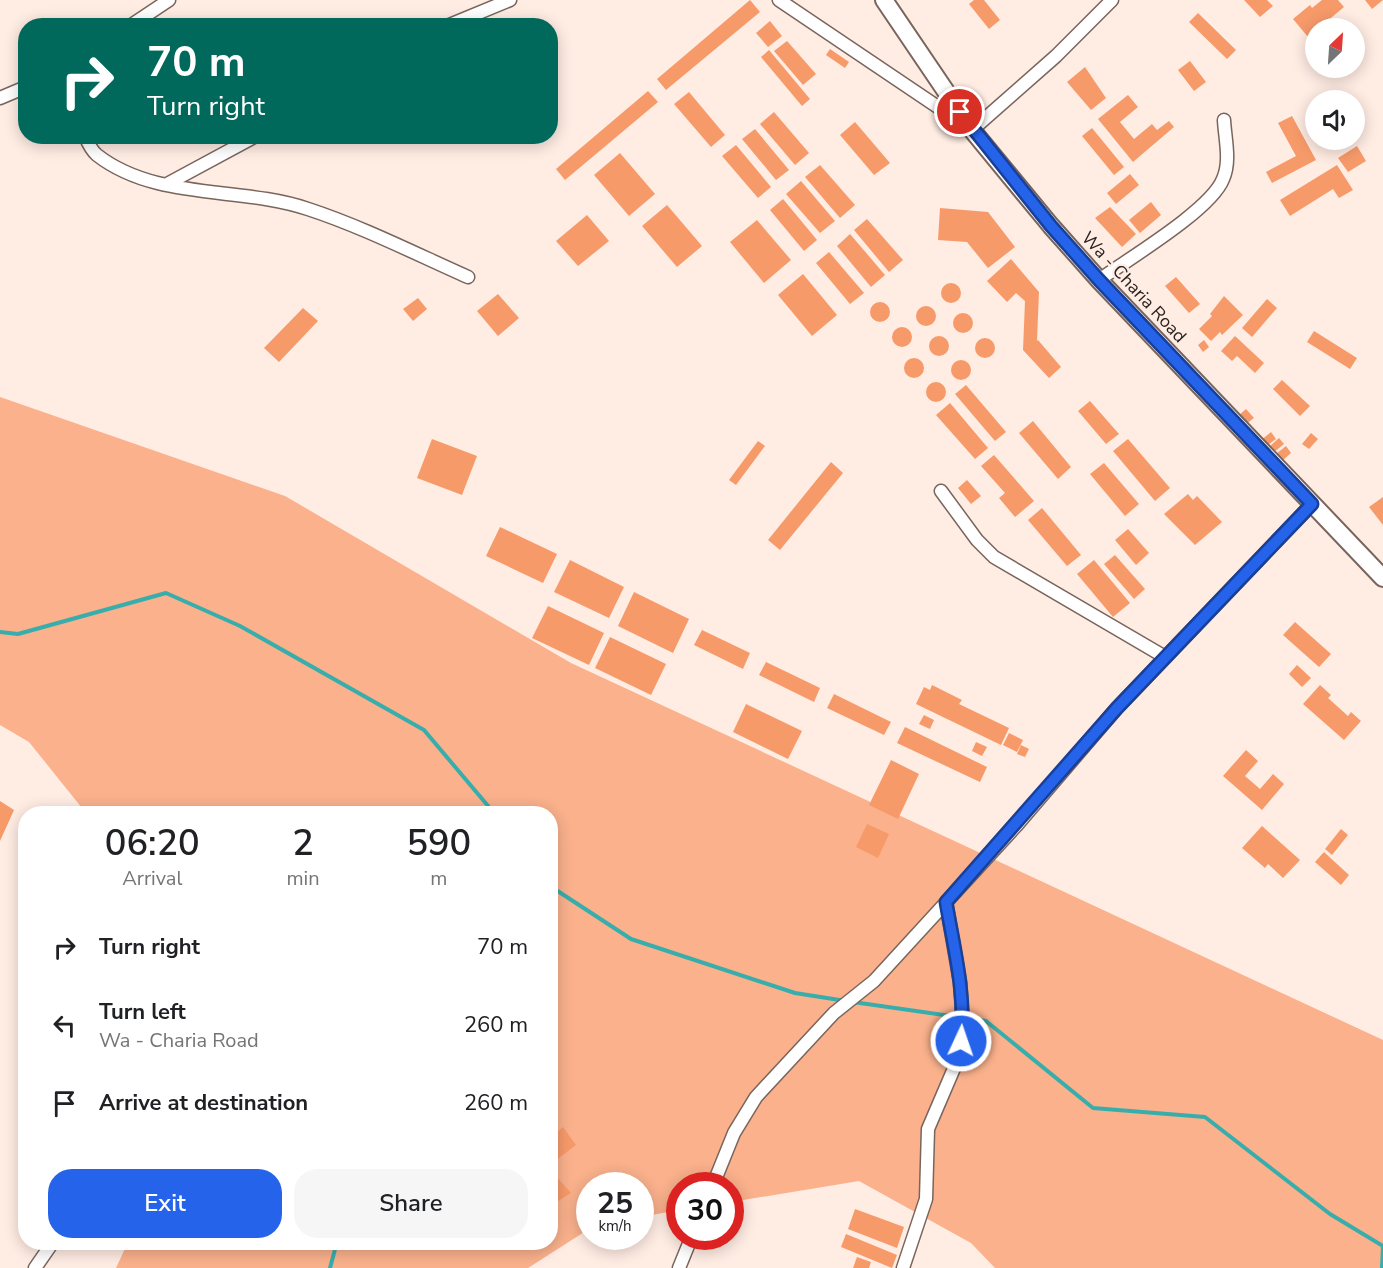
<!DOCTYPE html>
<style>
body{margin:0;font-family:"Nunito Sans",sans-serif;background:#f6f6f6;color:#202124;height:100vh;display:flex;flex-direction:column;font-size:22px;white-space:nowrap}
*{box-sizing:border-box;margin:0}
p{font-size:20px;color:#757577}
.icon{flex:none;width:33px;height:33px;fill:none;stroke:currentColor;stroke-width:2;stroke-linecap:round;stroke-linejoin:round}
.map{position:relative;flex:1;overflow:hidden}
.panel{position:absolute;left:18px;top:806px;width:540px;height:444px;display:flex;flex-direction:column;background:#fff;border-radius:24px;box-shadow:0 3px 15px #0003}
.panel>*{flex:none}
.guide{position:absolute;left:18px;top:18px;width:540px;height:126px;border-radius:24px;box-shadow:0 3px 15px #0003;background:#00695c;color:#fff;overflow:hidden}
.needle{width:39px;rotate:25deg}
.controls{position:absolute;left:1305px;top:18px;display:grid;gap:12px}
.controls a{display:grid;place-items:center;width:60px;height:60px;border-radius:50%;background:#fff;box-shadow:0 3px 15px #0003;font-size:30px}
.speed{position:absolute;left:576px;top:1172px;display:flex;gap:12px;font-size:30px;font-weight:700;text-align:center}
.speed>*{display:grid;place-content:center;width:78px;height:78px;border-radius:50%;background:#fff;box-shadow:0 3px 15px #0003;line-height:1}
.speed small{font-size:15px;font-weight:400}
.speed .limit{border:9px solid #d22;background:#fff;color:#111}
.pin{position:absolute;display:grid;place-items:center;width:51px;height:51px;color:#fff;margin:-26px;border:3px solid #fff;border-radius:50%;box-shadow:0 2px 6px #0007}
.me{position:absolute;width:66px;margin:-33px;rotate:3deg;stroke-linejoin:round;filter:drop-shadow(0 0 4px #0008)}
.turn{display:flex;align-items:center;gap:21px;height:126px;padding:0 30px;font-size:27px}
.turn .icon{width:78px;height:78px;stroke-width:2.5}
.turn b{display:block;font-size:42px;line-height:51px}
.eta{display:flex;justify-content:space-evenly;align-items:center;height:102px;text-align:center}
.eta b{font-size:36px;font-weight:600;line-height:42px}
.action{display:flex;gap:12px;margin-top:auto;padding:12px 30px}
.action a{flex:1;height:69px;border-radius:24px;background:#2563eb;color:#fff;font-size:24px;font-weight:600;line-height:69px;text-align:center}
.action a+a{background:#f6f6f6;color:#202124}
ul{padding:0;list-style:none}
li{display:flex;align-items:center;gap:18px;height:78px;padding:0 30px}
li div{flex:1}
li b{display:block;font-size:22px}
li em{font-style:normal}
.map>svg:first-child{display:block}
.green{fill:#fab18c}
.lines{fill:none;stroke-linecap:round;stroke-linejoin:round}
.stream{stroke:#38aeac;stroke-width:4}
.building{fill:#f79a6a}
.street-casing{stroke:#79655c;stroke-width:15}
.secondary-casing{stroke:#79655c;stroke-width:20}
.street{stroke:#fff;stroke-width:12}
.secondary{stroke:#fff;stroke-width:16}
.route-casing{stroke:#184099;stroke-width:15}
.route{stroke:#2563eb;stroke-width:10}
.labels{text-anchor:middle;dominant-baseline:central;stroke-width:5;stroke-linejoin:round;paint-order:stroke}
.street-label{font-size:18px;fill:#2b231f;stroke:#ffece3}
</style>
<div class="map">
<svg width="1383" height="1268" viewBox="0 0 1383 1268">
<rect width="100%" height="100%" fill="#ffece3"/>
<path class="green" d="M 0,397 L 285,496 L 571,663 L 1383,1040 L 1383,1268 L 995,1268 L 971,1243 L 859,1181 L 731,1202 L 730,1185 L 680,1185 L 679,1210 L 641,1217 L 640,1185 L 590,1185 L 589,1229 L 528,1268 L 116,1268 L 128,1242 L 550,1242 L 550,813 L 86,813 L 29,742 L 0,725 Z"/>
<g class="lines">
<path class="stream" d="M 0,632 L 18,634 L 166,593 L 240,626 L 424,730 L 494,813
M 550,886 L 631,939 L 795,993 L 846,1001
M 853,1002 L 986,1021 L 1093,1108 L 1205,1117 L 1330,1214 L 1383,1246 L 1382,1268
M 330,1268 L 337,1242"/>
</g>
<path class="building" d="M 750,0 L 760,12 L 666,90 L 657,79 Z
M 974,0 L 984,0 L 1000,20 L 989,29 L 969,4 Z
M 1244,0 L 1267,0 L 1273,6 L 1260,17 Z
M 1322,0 L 1338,0 L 1344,7 L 1308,37 L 1293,19 L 1310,5 L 1312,8 Z
M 1365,0 L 1383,0 L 1372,9 Z
M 1198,13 L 1236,50 L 1227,59 L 1189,22 Z
M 770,21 L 782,36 L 768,47 L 756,33 Z
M 787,41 L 816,74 L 803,85 L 774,51 Z
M 830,49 L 849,62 L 845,68 L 826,55 Z
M 769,50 L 810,99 L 802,106 L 761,57 Z
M 1190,61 L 1206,82 L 1194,91 L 1178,70 Z
M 1085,67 L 1106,98 L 1091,110 L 1067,82 Z
M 648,91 L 658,102 L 565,180 L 556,169 Z
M 689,92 L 725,135 L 711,147 L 674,104 Z
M 1128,95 L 1138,107 L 1120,122 L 1134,139 L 1152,124 L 1157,130 L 1169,121 L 1174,127 L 1133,162 L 1098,119 Z
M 774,112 L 809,153 L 795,165 L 760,124 Z
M 1292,116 L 1316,160 L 1272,183 L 1266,172 L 1296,156 L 1278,123 Z
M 855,122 L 890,163 L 874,175 L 840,135 Z
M 1092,128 L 1124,167 L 1114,175 L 1082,136 Z
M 755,129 L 789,170 L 776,180 L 742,139 Z
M 736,145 L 771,187 L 758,198 L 722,156 Z
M 1357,146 L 1366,161 L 1348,172 L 1338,158 Z
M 620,153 L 655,194 L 629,216 L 594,175 Z
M 820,165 L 855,205 L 840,218 L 805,177 Z
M 1337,165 L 1353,190 L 1339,198 L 1333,189 L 1290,216 L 1280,200 Z
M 1130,174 L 1139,185 L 1116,204 L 1107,193 Z
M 801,181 L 835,221 L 820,233 L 786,194 Z
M 783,199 L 817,240 L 804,251 L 770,210 Z
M 1151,202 L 1161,215 L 1140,233 L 1129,220 Z
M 667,205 L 702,246 L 677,267 L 642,226 Z
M 1110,207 L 1136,234 L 1122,247 L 1095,218 Z
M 940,208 L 988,212 L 1015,247 L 988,268 L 967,242 L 938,240 Z
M 587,215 L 609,241 L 578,266 L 556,241 Z
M 867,219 L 903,260 L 889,272 L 854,230 Z
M 757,220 L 791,260 L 764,283 L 730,242 Z
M 850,234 L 885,275 L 871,287 L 837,246 Z
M 829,252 L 864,293 L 850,304 L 816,263 Z
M 1011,259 L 1039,292 L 1037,341 L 1038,340 L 1061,367 L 1049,378 L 1023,350 L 1025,301 L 1016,293 L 1007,302 L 987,281 Z
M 803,274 L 837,315 L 812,336 L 778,295 Z
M 1176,277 L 1200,304 L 1189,313 L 1165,286 Z
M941 293a10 10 0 1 1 20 0a10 10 0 1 1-20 0Z
M 498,294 L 519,318 L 498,336 L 477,311 Z
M 1224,296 L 1243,315 L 1222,335 L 1220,332 L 1211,341 L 1199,329 L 1212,316 L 1210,314 Z
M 418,298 L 427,309 L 413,321 L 403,309 Z
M 1267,299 L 1277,308 L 1252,337 L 1242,328 Z
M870 312a10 10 0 1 1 20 0a10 10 0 1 1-20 0Z
M916 316a10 10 0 1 1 20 0a10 10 0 1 1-20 0Z
M 303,308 L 318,321 L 279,362 L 264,348 Z
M953 323a10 10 0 1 1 20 0a10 10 0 1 1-20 0Z
M892 337a10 10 0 1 1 20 0a10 10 0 1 1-20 0Z
M 1314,331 L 1357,358 L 1350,369 L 1307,342 Z
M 1235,336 L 1264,363 L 1255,373 L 1237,356 L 1232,361 L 1221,351 Z
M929 346a10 10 0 1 1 20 0a10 10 0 1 1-20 0Z
M975 348a10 10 0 1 1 20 0a10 10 0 1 1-20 0Z
M 1204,340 L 1209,347 L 1203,352 L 1198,345 Z
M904 368a10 10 0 1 1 20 0a10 10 0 1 1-20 0Z
M951 370a10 10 0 1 1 20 0a10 10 0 1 1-20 0Z
M 1282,380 L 1310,406 L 1300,416 L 1273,389 Z
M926 392a10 10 0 1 1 20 0a10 10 0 1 1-20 0Z
M 966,385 L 1006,432 L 995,441 L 955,394 Z
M 1090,401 L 1119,434 L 1106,444 L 1078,411 Z
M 950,403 L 988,448 L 975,459 L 936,415 Z
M 1246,409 L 1254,418 L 1246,424 L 1238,416 Z
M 1033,421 L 1071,467 L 1058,479 L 1019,433 Z
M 1271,432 L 1276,439 L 1265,447 L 1260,441 Z
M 1311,433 L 1318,439 L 1309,449 L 1302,444 Z
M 1279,438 L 1284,444 L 1273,453 L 1269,447 Z
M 432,439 L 477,456 L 462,495 L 417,478 Z
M 1128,439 L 1170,488 L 1155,501 L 1113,451 Z
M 758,441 L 765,446 L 736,485 L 729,480 Z
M 1286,446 L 1291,453 L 1282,461 L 1276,454 Z
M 994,455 L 1034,501 L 1015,517 L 999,498 L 1005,493 L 981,466 Z
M 831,462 L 843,473 L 780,550 L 768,540 Z
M 1104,463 L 1139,504 L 1125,516 L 1090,474 Z
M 967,480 L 981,496 L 971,504 L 958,488 Z
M 1188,494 L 1193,500 L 1197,496 L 1222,522 L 1195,545 L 1164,514 Z
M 1383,497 L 1383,525 L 1369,507 Z
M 1042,508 L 1081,555 L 1067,566 L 1028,520 Z
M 500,527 L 557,554 L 543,583 L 486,556 Z
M 1128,529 L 1149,553 L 1136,565 L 1115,540 Z
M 1115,555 L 1145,589 L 1134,599 L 1104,564 Z
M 570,560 L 624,587 L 609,618 L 554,592 Z
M 1094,560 L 1130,603 L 1113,617 L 1077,574 Z
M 634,592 L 689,619 L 673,653 L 618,626 Z
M 548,606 L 604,633 L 589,665 L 532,638 Z
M 1295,622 L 1331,654 L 1319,667 L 1283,635 Z
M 702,630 L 750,653 L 743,669 L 694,645 Z
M 610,637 L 666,664 L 651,695 L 595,668 Z
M 766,662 L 820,688 L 814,702 L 759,675 Z
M 1297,665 L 1311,678 L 1302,687 L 1289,674 Z
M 932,685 L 962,700 L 959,704 L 1009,728 L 1001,745 L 916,704 L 924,687 L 930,690 Z
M 1320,685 L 1331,695 L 1328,698 L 1348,716 L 1351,712 L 1361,721 L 1344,740 L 1303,704 Z
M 834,694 L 891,722 L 884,735 L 827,708 Z
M 746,704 L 802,731 L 788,759 L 733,732 Z
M 924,715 L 934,720 L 930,729 L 919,724 Z
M 905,727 L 987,767 L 980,782 L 897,743 Z
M 1009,733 L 1023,740 L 1017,752 L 1003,745 Z
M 976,742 L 987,747 L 982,756 L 972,751 Z
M 1021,745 L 1029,749 L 1025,757 L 1017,754 Z
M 1246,750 L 1258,761 L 1245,776 L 1260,789 L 1273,774 L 1284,784 L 1262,810 L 1223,776 Z
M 891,760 L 919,774 L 898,819 L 869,805 Z
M 0,801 L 14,810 L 0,841 Z
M 867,824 L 889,834 L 878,858 L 856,847 Z
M 1262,826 L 1300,860 L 1283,878 L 1268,864 L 1265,868 L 1242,848 Z
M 1341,829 L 1348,835 L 1332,855 L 1325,849 Z
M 1324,852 L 1349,875 L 1341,885 L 1315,862 Z
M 563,1127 L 576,1145 L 550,1165 L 550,1138 Z
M 550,1169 L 571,1193 L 555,1203 L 550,1198 Z
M 855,1209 L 904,1227 L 897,1248 L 848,1229 Z
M 846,1234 L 897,1255 L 892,1268 L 841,1247 Z
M 857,1257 L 871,1262 L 869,1268 L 853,1268 Z"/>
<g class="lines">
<g class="street-casing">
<path id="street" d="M 779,0 L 972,130 L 1056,56 L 1112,0
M 130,26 L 169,0
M 447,26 L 510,0
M 0,98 L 26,87
M 85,136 C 88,143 92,151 97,155 C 156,201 241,186 308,209 C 363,227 416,254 468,277
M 167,184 L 256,136
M 1099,280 C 1128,259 1211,210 1223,179 C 1231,161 1225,139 1224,120
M 941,491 L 977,540 L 994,557 L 1165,657
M 713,1185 L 734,1133 L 756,1097 L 834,1013 L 874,981 L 1016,826 L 1117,708 L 1312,504
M 35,1268 L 53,1242
M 679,1268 L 692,1236
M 903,1268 L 926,1199 L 928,1129 L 958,1059 L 963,1023 L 960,982 L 946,902"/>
</g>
<g class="secondary-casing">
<path id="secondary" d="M 884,0 L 972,130 L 1051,226 L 1099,280 L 1383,578"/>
</g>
<use href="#street" class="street"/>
<use href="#secondary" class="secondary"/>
</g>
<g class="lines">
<g class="route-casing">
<path id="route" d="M 960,112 L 1051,226 L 1099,280 L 1312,504 L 1117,708 L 946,902 C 954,948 966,994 961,1041"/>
</g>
<use href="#route" class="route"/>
</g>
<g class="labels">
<g class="street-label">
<text transform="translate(1134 287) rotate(47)">Wa - Charia Road</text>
</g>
</g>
</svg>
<div class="controls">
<a><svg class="needle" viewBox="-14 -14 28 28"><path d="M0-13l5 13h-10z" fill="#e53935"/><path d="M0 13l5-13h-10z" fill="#757577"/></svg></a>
<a><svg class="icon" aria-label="sound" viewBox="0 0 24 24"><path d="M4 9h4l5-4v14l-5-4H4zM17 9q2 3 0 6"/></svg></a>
</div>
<div class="speed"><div>25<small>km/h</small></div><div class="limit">30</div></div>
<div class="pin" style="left:960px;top:112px;background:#d93025"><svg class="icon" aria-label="arrive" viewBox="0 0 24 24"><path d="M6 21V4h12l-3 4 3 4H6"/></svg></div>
<svg class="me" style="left:961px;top:1041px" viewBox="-20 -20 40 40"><circle r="17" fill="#2563eb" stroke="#fff" stroke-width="3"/><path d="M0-11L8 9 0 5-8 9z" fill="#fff"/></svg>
<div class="guide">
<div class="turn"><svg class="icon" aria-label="right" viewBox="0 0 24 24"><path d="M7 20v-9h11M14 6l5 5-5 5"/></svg><div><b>70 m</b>Turn right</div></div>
</div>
<section class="panel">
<div class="eta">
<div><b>06:20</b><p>Arrival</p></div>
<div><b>2</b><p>min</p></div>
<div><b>590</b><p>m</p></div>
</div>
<ul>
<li><svg class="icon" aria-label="right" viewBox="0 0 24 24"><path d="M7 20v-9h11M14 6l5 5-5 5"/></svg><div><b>Turn right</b></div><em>70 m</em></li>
<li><svg class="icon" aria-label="left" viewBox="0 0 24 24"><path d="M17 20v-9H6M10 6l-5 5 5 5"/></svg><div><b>Turn left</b><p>Wa - Charia Road</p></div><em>260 m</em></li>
<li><svg class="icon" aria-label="arrive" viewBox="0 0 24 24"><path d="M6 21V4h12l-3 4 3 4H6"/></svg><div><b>Arrive at destination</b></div><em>260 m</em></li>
</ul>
<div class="action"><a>Exit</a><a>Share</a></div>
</section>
</div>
